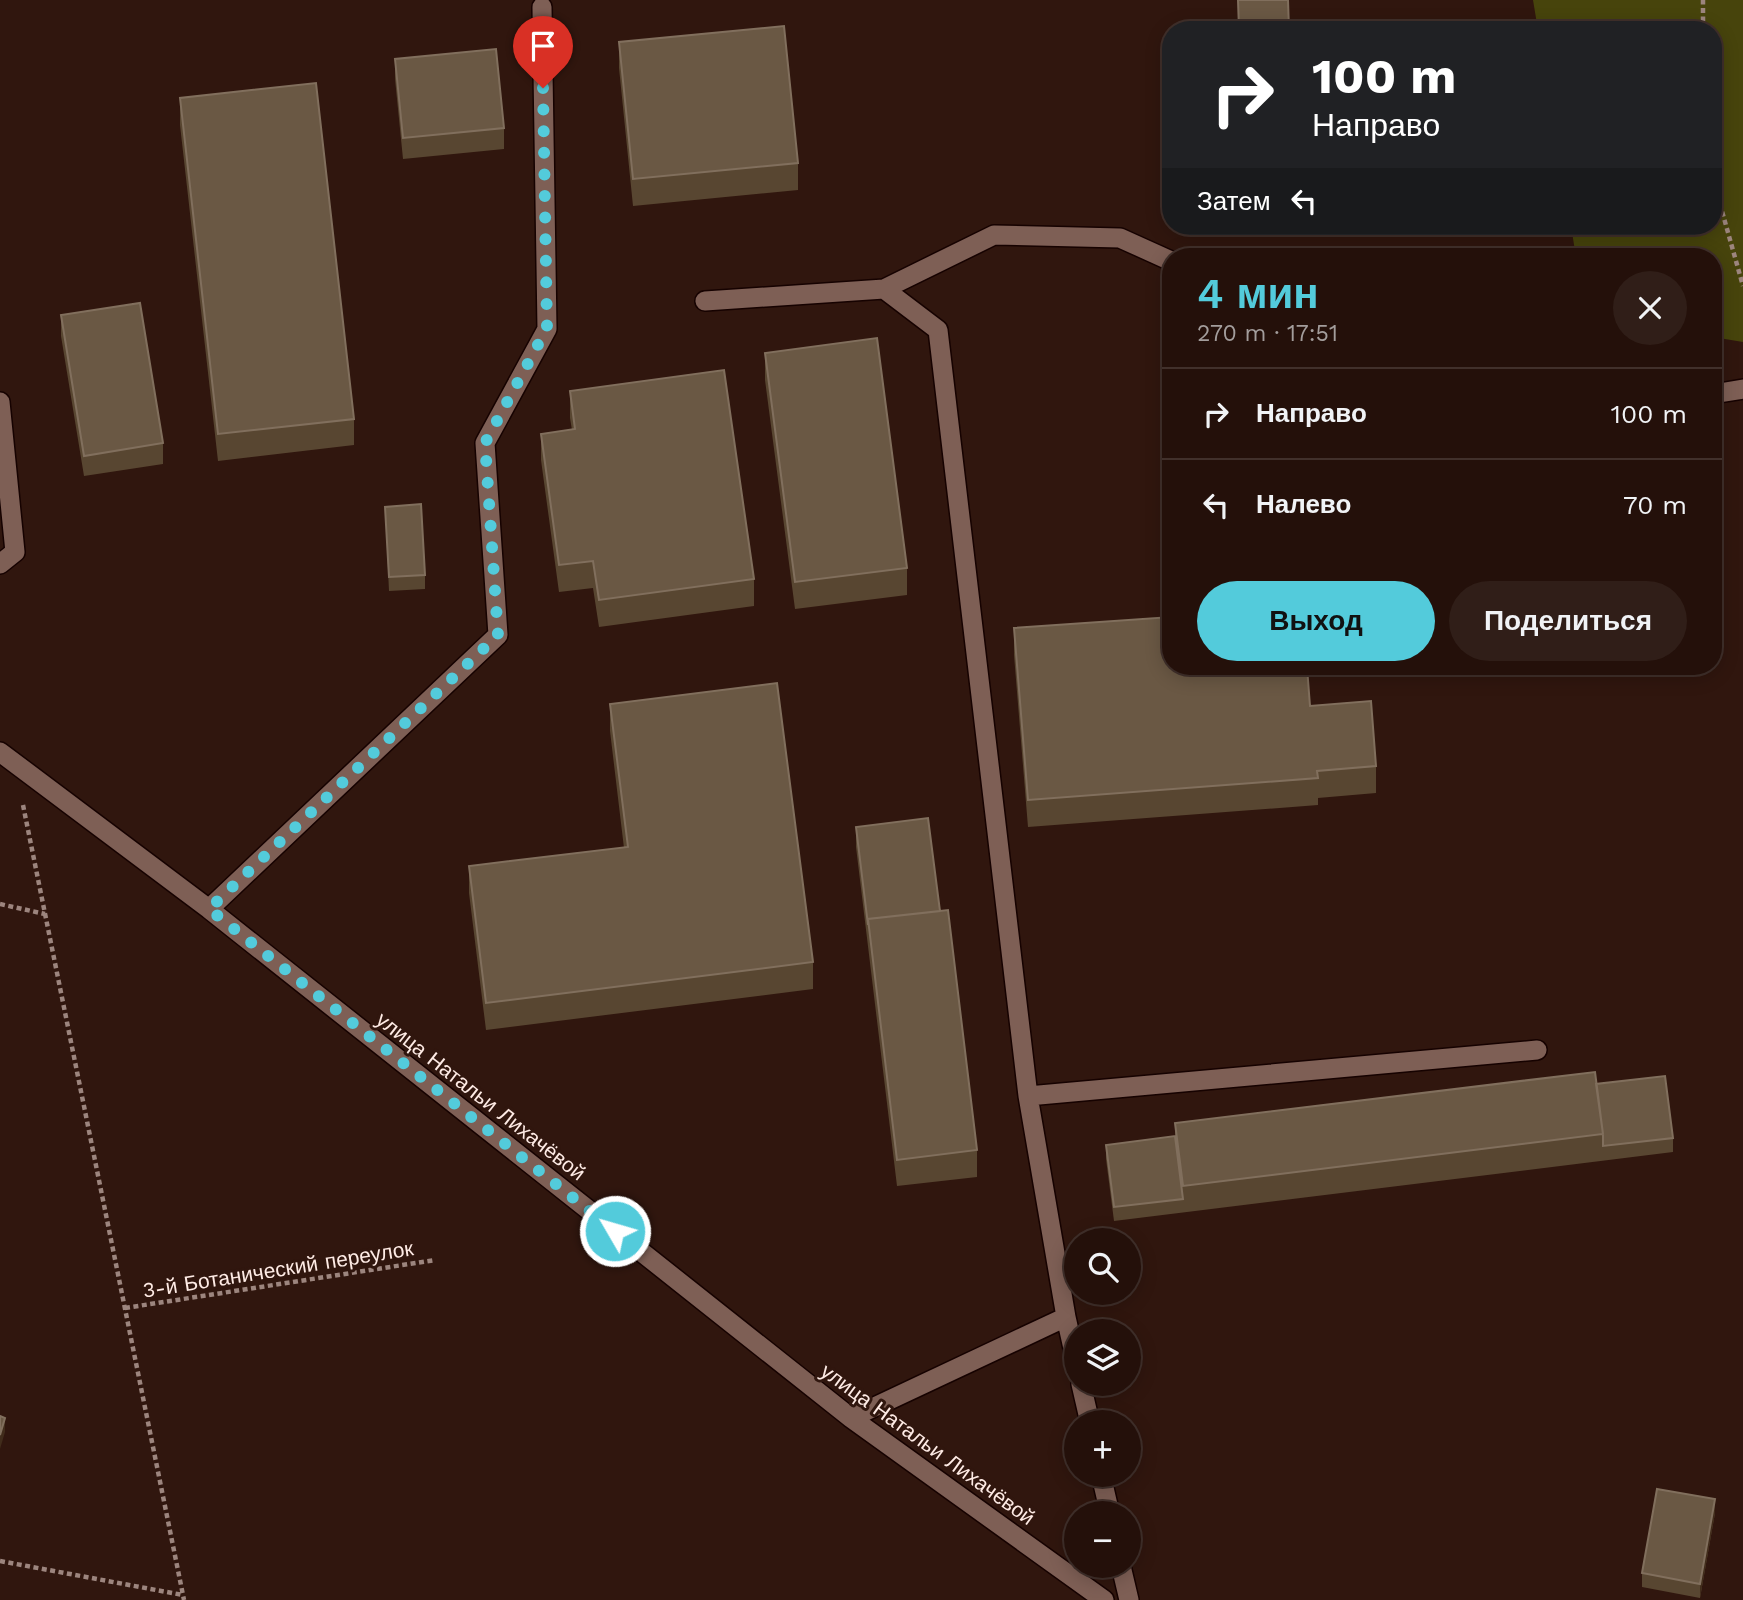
<!DOCTYPE html>
<html lang="ru">
<meta charset="utf-8">
<style>
body{margin:0;font-family:"Work Sans",sans-serif;background:#301e18;color:#f1f3f6;height:100vh;display:flex;flex-direction:column;font-size:26px;white-space:nowrap}
*{box-sizing:border-box;margin:0}
p{font-size:23px;color:#a39d9c}
.icon{flex:none;width:38px;height:38px;fill:none;stroke:currentColor;stroke-width:2;stroke-linecap:round;stroke-linejoin:round}
.map{position:relative;flex:1;overflow:hidden}
.drawer{position:absolute;left:1162px;top:248px;width:560px;height:427px;display:flex;flex-direction:column;background:#24100a;border-radius:28px;box-shadow:0 4px 18px #0003,0 0 0 2px #41302b}
.drawer>*{flex:none}
.banner{position:absolute;left:1162px;top:21px;width:560px;height:214px;border-radius:28px;box-shadow:0 4px 18px #0003,0 0 0 2px #41302b;background:#202124;color:#fff;overflow:hidden}
.fabs{position:absolute;left:1064px;top:1228px;display:grid;gap:14px}
.fabs a{display:grid;place-items:center;width:77px;height:77px;border-radius:50%;background:#24100a;box-shadow:0 4px 18px #0003,0 0 0 2px #41302b;font-size:35px}
.pin{position:absolute;display:grid;place-items:center;width:60px;height:60px;color:#fff;margin:-72px -30px;border-radius:50% 50% 50% 0;rotate:-45deg;box-shadow:0 0 7px #0007}
.pin .icon{rotate:45deg}
.me{position:absolute;width:77px;margin:-38px;rotate:308deg;stroke-linejoin:round;filter:drop-shadow(0 0 5px #0008)}
.turn{display:flex;align-items:center;gap:24px;height:147px;padding:0 35px;font-size:32px}
.turn .icon{width:91px;height:91px;stroke-width:2.5}
.turn b{display:block;font-size:49px;line-height:60px}
.then{display:flex;align-items:center;height:66px;padding:0 35px;background:#0003;gap:14px;font-size:26px}
.round{display:grid;place-items:center;flex:none;width:74px;height:74px;border-radius:37px;background:#301e18}
.overview{display:flex;align-items:center;justify-content:space-between;height:119px;padding:0 35px}
h1{font-size:42px;font-weight:600;line-height:52px;color:#53cbdb}
.action{display:flex;gap:14px;margin-top:auto;padding:14px 35px}
.action a{flex:1;height:80px;border-radius:42px;background:#53cbdb;color:#111;font-size:28px;font-weight:600;line-height:80px;text-align:center}
.action a+a{background:#301e18;color:#f1f3f6}
ul{padding:0;list-style:none}
li{display:flex;align-items:center;gap:21px;height:91px;padding:0 35px;border-top:2px solid #41302b}
li div{flex:1}
li b{display:block;font-size:26px}
li em{font-style:normal}
.map>svg:first-child{display:block}
.green{fill:#47440c}
.lines{fill:none;stroke-linecap:round;stroke-linejoin:round}
.lane-casing{stroke:#160200;stroke-width:22}
.path{stroke:#9c857e;stroke-width:4.5;stroke-dasharray:5 3.5;stroke-linecap:butt}
.lane{stroke:#7e5f55;stroke-width:19}
.wall{fill:#584631}
.shaded-wall{fill:#412c1b}
.building{fill:#6a5844;stroke:#816f5d;stroke-width:2}
.route{stroke:#53cbdb;stroke-width:12;stroke-dasharray:0 21.6}
.labels{text-anchor:middle;dominant-baseline:central;stroke-width:6;stroke-linejoin:round;paint-order:stroke}
.street-label{font-size:21px;fill:#feebe5;stroke:#30160e}
</style>
<div class="map">
<svg width="1743" height="1600" viewBox="0 0 1743 1600">
<rect width="100%" height="100%" fill="#30160e"/>
<path class="green" d="M 1533,0 L 1743,0 L 1743,342 L 1713,337 L 1713,257 L 1576,257 L 1571,226 L 1713,226 L 1713,30 L 1538,30 Z"/>
<g class="lines">
<g class="lane-casing">
<path id="lane" d="M 884,289 L 994,235 L 1120,238 L 1171,261
M 705,301 L 884,289 L 938,330 L 1028,1096 L 1066,1317 L 851,1418
M 1713,394 L 1743,389
M 0,402 L 15,552 L 0,564
M 0,752 L 209,909 L 851,1418 L 1104,1600
M 209,909 L 498,635 L 485,443 L 547,329 L 542,7
M 1028,1096 L 1537,1050
M 1066,1317 L 1076,1362
M 1081,1384 L 1090,1423
M 1101,1475 L 1110,1514
M 1121,1566 L 1129,1600"/>
</g>
<path class="path" d="M 1703,30 L 1703,0
M 1713,179 L 1743,286
M 23,805 L 184,1600
M 0,904 L 45,914
M 125,1308 L 435,1260
M 0,1561 L 183,1595"/>
<use href="#lane" class="lane"/>
</g>
<path class="wall" d="M 619,42 L 798,163 L 798,190 L 633,206 L 619,68 Z
M 395,59 L 504,128 L 504,149 L 403,159 L 395,79 Z
M 180,98 L 354,419 L 354,445 L 218,461 L 180,125 Z
M 61,315 L 163,443 L 163,464 L 84,476 L 61,336 Z
M 765,353 L 907,568 L 907,595 L 795,609 L 765,380 Z
M 570,391 L 754,579 L 754,606 L 599,627 L 593,588 L 559,592 L 541,460 L 541,434 L 572,430 L 570,418 Z
M 385,507 L 425,575 L 425,589 L 389,591 Z
M 1014,628 L 1310,706 L 1376,766 L 1376,793 L 1318,798 L 1318,805 L 1028,827 L 1014,655 Z
M 610,704 L 813,962 L 813,989 L 486,1030 L 469,893 L 469,866 L 624,848 L 610,731 Z
M 856,827 L 940,911 L 977,1150 L 977,1177 L 897,1186 L 856,847 Z
M 1596,1084 L 1673,1138 L 1673,1152 L 1114,1221 L 1106,1159 L 1106,1145 L 1175,1136 L 1175,1123 Z
M 1715,1513 L 1700,1598 L 1642,1587 L 1642,1573 Z"/>
<path class="shaded-wall" d="M 5,1418 L 5,1432 L 0,1449 L 0,1435 Z
M 1715,1499 L 1715,1513 L 1700,1598 L 1700,1584 Z"/>
<path class="building" d="M 1238,0 L 1288,0 L 1289,30 L 1239,30 Z
M 784,26 L 798,163 L 633,179 L 619,42 Z
M 496,49 L 504,128 L 403,138 L 395,59 Z
M 316,83 L 354,419 L 218,434 L 180,98 Z
M 140,303 L 163,443 L 84,456 L 61,315 Z
M 877,338 L 907,568 L 795,582 L 765,353 Z
M 724,370 L 754,579 L 599,600 L 593,561 L 559,565 L 541,434 L 575,429 L 570,391 Z
M 421,504 L 425,575 L 389,577 L 385,507 Z
M 1171,617 L 1171,667 L 1307,667 L 1310,706 L 1371,701 L 1376,766 L 1317,771 L 1318,778 L 1028,800 L 1014,628 Z
M 777,683 L 813,962 L 486,1003 L 469,866 L 628,847 L 610,704 Z
M 928,818 L 940,911 L 868,919 L 868,925 L 856,827 Z
M 948,910 L 977,1150 L 897,1160 L 868,919 Z
M 1595,1072 L 1603,1134 L 1183,1186 L 1175,1123 Z
M 1665,1076 L 1673,1138 L 1603,1146 L 1603,1134 L 1596,1084 Z
M 1175,1136 L 1183,1199 L 1114,1207 L 1106,1145 Z
M 0,1416 L 5,1418 L 0,1435 Z
M 1657,1489 L 1715,1499 L 1700,1584 L 1642,1573 Z"/>
<g class="lines">
<path class="route" d="M 543,88 L 547,328 L 485,443 L 498,635 L 209,909 L 615,1231"/>
</g>
<g class="labels">
<g class="street-label">
<text transform="translate(481 1096) rotate(38)">улица Натальи Лихачёвой</text>
<text transform="translate(278 1269) rotate(-9)">3-й Ботанический переулок</text>
<text transform="translate(928 1444) rotate(36)">улица Натальи Лихачёвой</text>
</g>
</g>
</svg>
<div class="fabs">
<a><svg class="icon" aria-label="search" viewBox="0 0 24 24"><circle cx="10" cy="10" r="6"/><path d="M15 15l6 6"/></svg></a>
<a><svg class="icon" aria-label="layers" viewBox="0 0 24 24"><path d="M12 4l9 5-9 5-9-5zM3 14l9 5 9-5"/></svg></a>
<a>+</a>
<a>−</a>
</div>
<div class="pin" style="left:543px;top:88px;background:#d93025"><svg class="icon" aria-label="arrive" viewBox="0 0 24 24"><path d="M6 21V4h12l-3 4 3 4H6"/></svg></div>
<svg class="me" style="left:615px;top:1231px" viewBox="-20 -20 40 40"><circle r="17" fill="#53cbdb" stroke="#fff" stroke-width="3"/><path d="M0-11L8 9 0 5-8 9z" fill="#fff"/></svg>
<div class="banner">
<div class="turn"><svg class="icon" aria-label="right" viewBox="0 0 24 24"><path d="M7 20v-9h11M14 6l5 5-5 5"/></svg><div><b>100 m</b>Направо</div></div>
<div class="then">Затем<svg class="icon" aria-label="left" viewBox="0 0 24 24"><path d="M17 20v-9H6M10 6l-5 5 5 5"/></svg></div>
</div>
<section class="drawer">
<div class="overview"><div><h1>4 мин</h1><p>270 m · 17:51</p></div><a class="round"><svg class="icon" aria-label="close" viewBox="0 0 24 24"><path d="M6 6l12 12M18 6L6 18"/></svg></a></div>
<ul>
<li><svg class="icon" aria-label="right" viewBox="0 0 24 24"><path d="M7 20v-9h11M14 6l5 5-5 5"/></svg><div><b>Направо</b></div><em>100 m</em></li>
<li><svg class="icon" aria-label="left" viewBox="0 0 24 24"><path d="M17 20v-9H6M10 6l-5 5 5 5"/></svg><div><b>Налево</b></div><em>70 m</em></li>
</ul>
<div class="action"><a>Выход</a><a>Поделиться</a></div>
</section>
</div>
